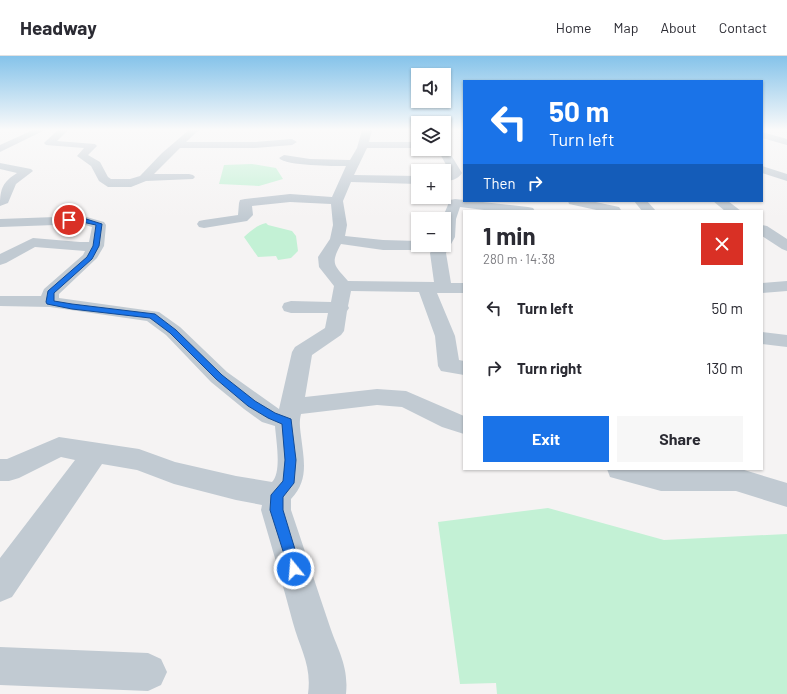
<!DOCTYPE html>
<meta charset="utf-8">
<style>
body{margin:0;font-family:Barlow,sans-serif;background:#f7f7f7;color:#2b2b33;height:100vh;display:flex;flex-direction:column;font-size:15px;white-space:nowrap}
*{box-sizing:border-box;margin:0}
p{font-size:13px;color:#7c7c81}
.icon{flex:none;width:22px;height:22px;fill:none;stroke:currentColor;stroke-width:2;stroke-linecap:round;stroke-linejoin:round}
.map{position:relative;flex:1;overflow:hidden}
.sheet{position:absolute;left:463px;top:154px;width:300px;height:260px;display:flex;flex-direction:column;background:#fff;border-radius:0px;box-shadow:0 1px 3px #0004}
.sheet>*{flex:none}
.guide{position:absolute;left:463px;top:24px;width:300px;height:122px;border-radius:0px;box-shadow:0 1px 3px #0004;background:#1a73e8;color:#fff;overflow:hidden}
.controls{position:absolute;left:411px;top:12px;display:grid;gap:8px}
.controls a{display:grid;place-items:center;width:40px;height:40px;border-radius:0px;background:#fff;box-shadow:0 1px 3px #0004;font-size:20px}
.pin{position:absolute;display:grid;place-items:center;width:34px;height:34px;color:#fff;margin:-17px;border:2px solid #fff;border-radius:50%;box-shadow:0 1px 4px #0007}
.me{position:absolute;width:44px;margin:-22px;rotate:343deg;stroke-linejoin:round;filter:drop-shadow(0 0 3px #0008)}
.turn{display:flex;align-items:center;gap:14px;height:84px;padding:0 20px;font-size:18px}
.turn .icon{width:52px;height:52px;stroke-width:2.5}
.turn b{display:block;font-size:28px;line-height:34px}
.then{display:flex;align-items:center;height:38px;padding:0 20px;background:#0003;gap:8px;font-size:15px}
.round{display:grid;place-items:center;flex:none;width:42px;height:42px;border-radius:0px;background:#f7f7f7}
.head{display:flex;align-items:center;justify-content:space-between;height:68px;padding:0 20px}
h1{font-size:24px;font-weight:700;line-height:30px}
.primary-button{display:flex;gap:8px;margin-top:auto;padding:8px 20px}
.primary-button a{flex:1;height:46px;border-radius:0px;background:#1a73e8;color:#fff;font-size:16px;font-weight:700;line-height:46px;text-align:center}
.primary-button a+a{background:#f7f7f7;color:#2b2b33}
ul{padding:0;list-style:none}
li{display:flex;align-items:center;gap:12px;height:60px;padding:0 20px}
li div{flex:1}
li b{display:block;font-size:15px}
li em{font-style:normal}
header{display:flex;align-items:center;gap:24px;box-sizing:border-box;height:56px;padding:0 20px;background:#fff;border-bottom:1px solid #e1e1e2}
header strong{font-size:19px}
nav{display:flex;gap:22px;margin-inline-start:auto;font-size:14px}
.map>svg:first-child{display:block}
.green{fill:#c3f1d5}
.lines{fill:none;stroke-linecap:round;stroke-linejoin:round}
.minor{fill:#c1cad2;fill-rule:evenodd}
.route{fill:#1a73e8;stroke:#114b97}
</style>
<header>
<strong>Headway</strong>
<nav><a>Home</a><a>Map</a><a>About</a><a>Contact</a></nav>
</header>
<div class="map">
<svg width="787" height="638" viewBox="0 0 787 638">
<rect width="100%" height="100%" fill="#f5f3f3"/>
<path class="green" d="M 252,108 L 276,112 L 283,123 L 259,130 L 219,128 L 224,109 Z
M 266,167 L 268,169 L 292,175 L 296,180 L 298,195 L 291,202 L 278,204 L 276,200 L 258,201 L 244,181 C 251,175 257,169 266,167 Z
M 548,452 L 664,484 L 787,478 L 787,638 L 497,638 L 496,627 L 460,628 L 438,466 Z"/>
<g class="lines">
<path class="minor" d="M 33,74 L 45,74 L 0,96 L 0,89 Z
M 58,74 L 68,74 L 57,85 L 95,88 L 97,90 L 88,99 L 100,106 L 108,121 L 111,123 L 130,123 L 140,120 L 162,97 L 189,74 L 199,74 L 186,86 L 255,86 L 292,83 L 297,86 L 292,89 L 255,92 L 180,92 L 154,118 L 189,118 L 193,119 L 195,121 L 193,123 L 146,125 L 131,131 L 108,131 L 99,125 L 91,110 L 77,100 L 84,92 L 46,89 L 44,87 L 46,85 Z
M 362,74 L 372,74 L 369,86 L 415,86 L 418,87 L 418,93 L 423,93 L 418,96 L 414,95 L 412,92 L 367,92 L 354,119 L 418,120 L 418,128 L 351,126 L 343,145 L 347,169 L 345,180 L 383,184 L 418,185 L 418,189 L 444,189 L 444,163 L 442,163 L 450,144 L 455,143 L 528,151 L 533,152 L 535,155 L 492,155 L 460,151 L 456,163 L 455,181 L 446,197 L 451,227 L 464,227 L 464,237 L 437,237 L 455,280 L 459,304 L 464,305 L 464,319 L 441,315 L 438,310 L 435,280 L 419,236 L 351,235 L 348,250 L 349,252 L 347,255 L 344,275 L 341,279 L 312,299 L 305,341 L 377,333 L 406,335 L 464,360 L 464,378 L 442,371 L 402,351 L 377,349 L 301,358 C 299,366 300,372 301,380 C 304,405 309,424 291,443 L 291,454 C 304,492 316,530 329,568 C 337,593 349,609 346,638 L 308,638 C 312,609 300,593 293,567 C 283,529 272,492 261,454 L 262,449 L 236,444 L 174,428 L 137,414 L 102,408 L 12,541 L 0,546 L 0,502 L 75,404 L 61,401 L 19,422 L 9,425 L 0,425 L 0,403 L 7,403 L 59,381 L 139,393 L 175,406 L 236,420 L 272,426 C 282,416 276,384 275,370 L 262,366 L 244,353 L 211,326 L 166,279 L 147,265 L 50,251 L 0,250 L 0,240 L 41,240 L 44,233 L 83,199 L 85,195 L 35,191 L 6,207 L 0,209 L 0,198 L 33,182 L 80,186 L 89,186 L 92,171 L 82,168 L 0,171 L 0,163 L 83,160 L 104,166 L 106,169 L 104,190 L 97,202 L 59,238 L 59,242 L 159,256 L 180,271 L 227,316 L 279,353 L 292,296 L 295,291 L 325,272 L 328,257 L 291,257 L 284,255 L 282,251 L 284,247 L 291,245 L 331,246 L 334,230 L 319,211 L 318,201 L 330,183 L 333,169 L 331,148 L 290,146 L 252,150 L 253,159 L 247,165 L 204,172 L 199,171 L 197,168 L 199,165 L 204,164 L 238,159 L 239,147 L 240,144 L 245,143 L 290,138 L 332,141 L 346,110 C 334,110 286,110 279,102 L 284,99 L 310,103 L 350,104 L 357,92 ZM 341,188 L 383,194 L 432,194 L 430,197 L 434,226 L 348,225 C 334,209 330,208 341,188 Z
M 762,76 L 787,83 L 787,89 L 762,82 Z
M 444,93 L 448,94 L 462,117 C 458,123 451,126 444,124 L 444,119 L 450,116 L 439,96 Z
M 0,107 L 31,113 L 33,115 L 16,128 L 8,147 L 0,150 C 0,132 3,126 17,117 L 0,113 Z
M 762,110 L 787,118 L 787,125 L 762,117 Z
M 568,145 L 591,145 L 619,151 L 621,154 L 601,155 L 569,148 Z
M 634,145 L 647,145 L 656,155 L 642,155 Z
M 713,145 L 728,145 L 741,155 L 725,155 Z
M 762,169 L 767,170 L 787,183 L 787,195 L 782,193 L 762,180 Z
M 787,225 L 787,235 L 762,237 L 762,227 Z
M 762,276 L 787,279 L 787,291 L 762,288 Z
M 607,413 L 741,413 L 787,427 L 787,451 L 736,435 L 661,435 L 610,421 Z
M 0,591 L 148,597 L 161,603 L 167,616 L 161,629 L 148,635 L 0,629 Z"/>
</g>
<linearGradient id="sky" x2="0" y2="1"><stop stop-color="#85c3ea"/><stop offset="0.45" stop-color="#fafafa"/><stop offset="1" stop-color="#fafafa" stop-opacity="0"/></linearGradient>
<rect width="787" height="163" fill="url(#sky)"/>
<path class="route" d="M 83,162 L 102,168 L 99,190 L 92,203 L 54,237 L 54,245 L 72,248 L 155,258 L 176,274 L 222,319 L 255,345 L 275,357 L 291,363 L 296,404 L 294,427 L 283,441 L 283,454 L 301,513 L 299,517 L 294,519 L 290,517 L 270,454 L 271,439 L 283,425 L 285,404 L 282,368 L 268,362 L 248,350 L 216,323 L 170,277 L 150,262 L 72,253 L 47,248 L 46,246 L 48,235 L 87,201 L 93,190 L 96,169 L 82,166 L 69,166 L 66,164 L 69,163 Z"/>
</svg>
<div class="controls">
<a><svg class="icon" aria-label="sound" viewBox="0 0 24 24"><path d="M4 9h4l5-4v14l-5-4H4zM17 9q2 3 0 6"/></svg></a>
<a><svg class="icon" aria-label="layers" viewBox="0 0 24 24"><path d="M12 4l9 5-9 5-9-5zM3 14l9 5 9-5"/></svg></a>
<a>+</a>
<a>−</a>
</div>
<div class="pin" style="left:69px;top:164px;background:#d93025"><svg class="icon" aria-label="arrive" viewBox="0 0 24 24"><path d="M6 21V4h12l-3 4 3 4H6"/></svg></div>
<svg class="me" style="left:294px;top:513px" viewBox="-20 -20 40 40"><circle r="17" fill="#1a73e8" stroke="#fff" stroke-width="3"/><path d="M0-11L8 9 0 5-8 9z" fill="#fff"/></svg>
<div class="guide">
<div class="turn"><svg class="icon" aria-label="left" viewBox="0 0 24 24"><path d="M17 20v-9H6M10 6l-5 5 5 5"/></svg><div><b>50 m</b>Turn left</div></div>
<div class="then">Then<svg class="icon" aria-label="right" viewBox="0 0 24 24"><path d="M7 20v-9h11M14 6l5 5-5 5"/></svg></div>
</div>
<section class="sheet">
<div class="head"><div><h1>1 min</h1><p>280 m · 14:38</p></div><a class="round" style="background:#d93025;color:#fff"><svg class="icon" aria-label="close" viewBox="0 0 24 24"><path d="M6 6l12 12M18 6L6 18"/></svg></a></div>
<ul>
<li><svg class="icon" aria-label="left" viewBox="0 0 24 24"><path d="M17 20v-9H6M10 6l-5 5 5 5"/></svg><div><b>Turn left</b></div><em>50 m</em></li>
<li><svg class="icon" aria-label="right" viewBox="0 0 24 24"><path d="M7 20v-9h11M14 6l5 5-5 5"/></svg><div><b>Turn right</b></div><em>130 m</em></li>
</ul>
<div class="primary-button"><a>Exit</a><a>Share</a></div>
</section>
</div>
